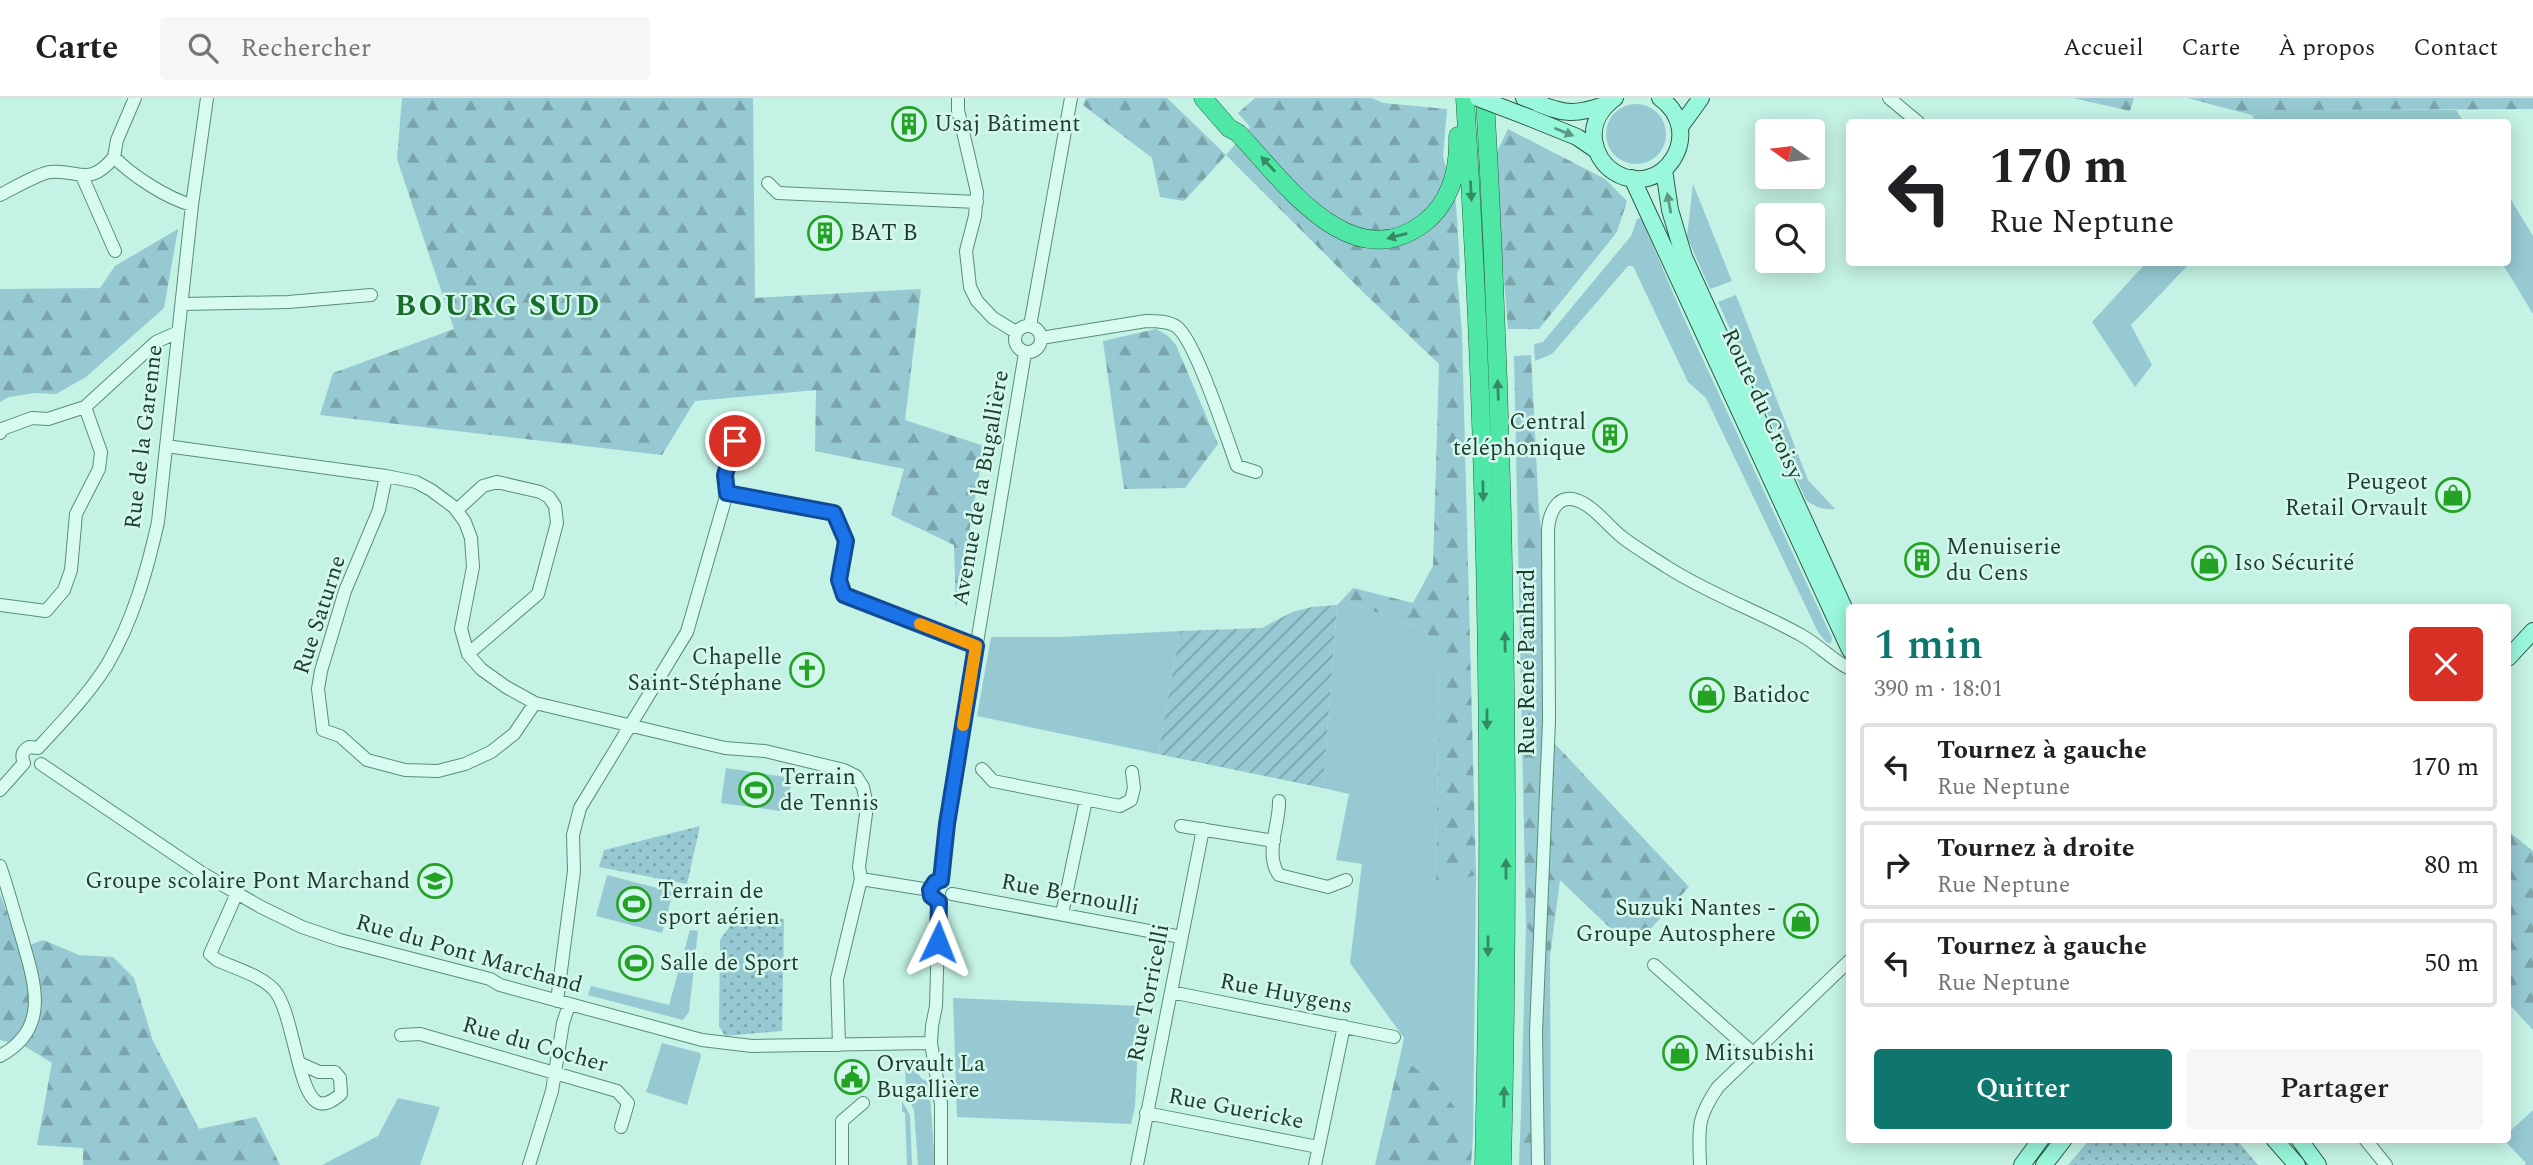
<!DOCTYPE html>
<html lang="fr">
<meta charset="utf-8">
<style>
body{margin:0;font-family:Spectral,serif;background:#f6f6f6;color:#202124;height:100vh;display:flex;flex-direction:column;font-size:26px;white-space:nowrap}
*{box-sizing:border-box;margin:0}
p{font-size:23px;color:#757577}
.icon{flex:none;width:38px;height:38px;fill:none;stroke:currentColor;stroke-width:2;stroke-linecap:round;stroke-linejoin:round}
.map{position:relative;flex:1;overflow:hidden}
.side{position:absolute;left:1846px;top:506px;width:665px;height:539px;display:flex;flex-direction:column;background:#fff;border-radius:7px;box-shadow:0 4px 18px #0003}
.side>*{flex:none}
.top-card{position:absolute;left:1846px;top:21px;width:665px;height:147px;border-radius:7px;box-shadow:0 4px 18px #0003;background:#fff;color:#202124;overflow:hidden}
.needle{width:46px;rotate:284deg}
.controls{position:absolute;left:1755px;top:21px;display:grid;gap:14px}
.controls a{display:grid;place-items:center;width:70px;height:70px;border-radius:7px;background:#fff;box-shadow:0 4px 18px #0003;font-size:35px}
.pin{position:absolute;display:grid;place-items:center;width:60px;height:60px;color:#fff;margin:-30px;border:4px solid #fff;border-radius:50%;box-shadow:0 2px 7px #0007}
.me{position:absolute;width:77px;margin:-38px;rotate:2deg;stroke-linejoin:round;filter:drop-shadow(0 0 5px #0008)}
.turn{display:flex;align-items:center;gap:24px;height:147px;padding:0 28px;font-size:32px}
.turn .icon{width:91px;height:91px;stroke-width:2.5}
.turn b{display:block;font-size:49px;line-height:60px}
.round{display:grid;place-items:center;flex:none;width:74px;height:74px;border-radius:7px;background:#f6f6f6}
.head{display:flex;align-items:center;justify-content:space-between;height:119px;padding:0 28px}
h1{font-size:42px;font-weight:600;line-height:52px;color:#0f766e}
.button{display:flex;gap:14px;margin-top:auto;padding:14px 28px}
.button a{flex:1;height:80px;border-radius:7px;background:#0f766e;color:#fff;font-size:28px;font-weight:600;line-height:80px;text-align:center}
.button a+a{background:#f6f6f6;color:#202124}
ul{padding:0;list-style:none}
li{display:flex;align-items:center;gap:21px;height:88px;margin:0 14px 10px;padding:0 14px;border:4px solid #e0e0e0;border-radius:7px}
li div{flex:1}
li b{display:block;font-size:26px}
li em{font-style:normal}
header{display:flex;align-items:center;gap:42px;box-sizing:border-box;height:98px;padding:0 35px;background:#fff;border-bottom:2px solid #e0e0e0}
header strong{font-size:33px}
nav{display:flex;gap:38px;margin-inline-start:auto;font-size:24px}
.search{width:490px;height:63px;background:#f6f6f6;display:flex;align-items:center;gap:18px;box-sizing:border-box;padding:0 24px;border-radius:7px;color:#757577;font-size:26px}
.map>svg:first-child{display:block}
.grass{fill:#96c9d1}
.forest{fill:url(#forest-firs)}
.park{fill:url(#park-dots)}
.garden{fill:url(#garden-furrows)}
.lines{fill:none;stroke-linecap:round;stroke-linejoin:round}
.minor-casing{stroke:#588e76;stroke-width:14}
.major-casing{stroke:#2d5c43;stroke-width:18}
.highway-casing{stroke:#2d5c43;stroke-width:19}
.minor{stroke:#d8fbf1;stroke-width:12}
.major{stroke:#99f7db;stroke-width:16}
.highway{stroke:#4ee7a6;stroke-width:18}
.major-bridge-casing{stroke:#2d5c43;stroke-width:18;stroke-linecap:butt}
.major-bridge{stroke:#99f7db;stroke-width:16}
.oneway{fill:#5c9a84}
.oneway2{fill:#348a63}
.route-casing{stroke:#114b97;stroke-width:18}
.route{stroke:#1a73e8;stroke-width:12}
.slow{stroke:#f59e0b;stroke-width:12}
.labels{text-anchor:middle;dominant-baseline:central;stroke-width:5;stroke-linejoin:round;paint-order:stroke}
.poi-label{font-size:23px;fill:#1e3d2d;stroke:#d4f8ee;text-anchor:start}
.street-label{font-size:23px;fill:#1e3d2d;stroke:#d4f8ee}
.district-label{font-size:30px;font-weight:bold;letter-spacing:2px;fill:#196d2c;stroke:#d4f8ee}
</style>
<header>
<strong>Carte</strong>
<div class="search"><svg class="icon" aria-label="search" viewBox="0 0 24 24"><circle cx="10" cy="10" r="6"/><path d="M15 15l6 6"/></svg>Rechercher</div>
<nav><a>Accueil</a><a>Carte</a><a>À propos</a><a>Contact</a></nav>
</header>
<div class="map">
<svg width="2533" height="1067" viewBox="0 0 2533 1067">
<defs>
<pattern id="forest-firs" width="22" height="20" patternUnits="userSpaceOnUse" patternTransform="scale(1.75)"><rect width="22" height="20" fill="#96c9d1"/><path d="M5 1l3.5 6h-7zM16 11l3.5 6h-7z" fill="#7aa4aa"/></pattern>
<pattern id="park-dots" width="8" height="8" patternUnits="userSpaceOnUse" patternTransform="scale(1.75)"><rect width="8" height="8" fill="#96c9d1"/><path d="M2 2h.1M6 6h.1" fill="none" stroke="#7aa4aa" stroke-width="1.8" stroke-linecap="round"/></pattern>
<pattern id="garden-furrows" width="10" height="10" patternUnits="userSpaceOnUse" patternTransform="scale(1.75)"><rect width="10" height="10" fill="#96c9d1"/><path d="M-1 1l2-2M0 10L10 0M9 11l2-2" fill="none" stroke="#7aa4aa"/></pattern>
</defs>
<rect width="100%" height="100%" fill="#c4f2e5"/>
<path class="grass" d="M1606 36a30 30 0 1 1 60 0a30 30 0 1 1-60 0Z
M 2280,12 L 2456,12 L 2464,24 L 2255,24 L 2252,17 Z
M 1693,86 L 1732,183 L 1710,191 L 1687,139 Z
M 2508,97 L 2533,138 L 2533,216 L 2502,165 L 2508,164 Z
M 1641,120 L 1686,225 L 1832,540 L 1831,545 L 1827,545 L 1818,534 L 1706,300 L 1688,284 L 1633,168 L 1628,168 L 1552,256 L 1535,263 L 1534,246 L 1543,244 L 1631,138 L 1637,121 Z
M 2146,165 L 2190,165 L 2131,227 L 2152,267 L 2135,289 L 2092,224 Z
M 1736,197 L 1808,382 L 1835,411 C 1823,412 1815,409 1806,402 L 1718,204 Z
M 1342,502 L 1425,532 L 1439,558 L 1436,788 L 1476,777 L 1473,1037 L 1441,989 L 1400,959 L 1404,940 L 1350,865 L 1362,766 L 1336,762 L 1349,696 L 1323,690 L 1337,507 Z
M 1180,533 L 1158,656 L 977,618 L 991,539 L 1061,539 Z
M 726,670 L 792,680 L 787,714 L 721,705 Z
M 607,777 L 673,794 L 662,835 L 596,818 Z
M 1526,828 L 1550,858 L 1551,1067 L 1533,1067 L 1531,1011 L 1521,1014 Z
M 690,832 L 698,833 L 689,914 L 683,922 L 588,897 L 591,888 L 669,907 Z
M 953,900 L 1140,908 L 1135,1008 L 1131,1026 L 957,1019 Z
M 662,945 L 700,955 L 701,958 L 687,1007 L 646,994 Z
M 905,965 L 914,970 L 922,981 L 929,983 L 935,1067 L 918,1067 L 914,1013 L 906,993 Z
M 398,1000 L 440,1009 L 420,1067 L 322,1067 L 378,1038 Z
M 902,1003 L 910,1017 L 912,1067 L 907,1067 L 905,1015 L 902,1014 Z
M 2533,1012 L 2533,1067 L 2525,1067 L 2526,1065 L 2503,1041 L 2508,1041 L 2508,1035 Z"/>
<path class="forest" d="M 402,0 L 753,0 L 755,200 L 921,191 L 905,322 L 984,348 L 956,509 L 954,447 L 891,417 L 904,371 L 815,353 L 816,292 L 695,303 L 662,357 L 320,317 L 333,275 L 454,231 L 397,61 Z
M 1086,0 L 1167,0 L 1226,57 L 1250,29 L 1238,15 L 1255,0 L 1372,0 L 1383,5 L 1447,11 L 1443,58 L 1456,105 L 1460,169 L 1457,176 L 1462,235 L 1476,777 L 1436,789 L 1439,558 L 1425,532 L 1342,502 L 1353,490 L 1413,505 L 1433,468 L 1439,266 L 1363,194 L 1226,57 L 1184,103 L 1160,99 L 1152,60 L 1083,7 Z
M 2073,0 L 2134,0 L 2130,13 Z
M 2187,0 L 2533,0 L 2533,11 L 2280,12 L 2252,17 Z
M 1508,31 L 1605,81 L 1627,103 L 1617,134 L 1539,231 L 1508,231 L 1494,60 Z
M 178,131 L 164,210 L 86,279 L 56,296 L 35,295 L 9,299 L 0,304 L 0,191 L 100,190 L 115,168 Z
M 1156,231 L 1167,237 L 1176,247 L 1218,346 L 1185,390 L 1124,391 L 1103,243 Z
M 1531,257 L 1539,415 L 1542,439 L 1543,633 L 1689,789 L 1632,851 L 1560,782 L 1550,858 L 1526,828 L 1514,258 Z
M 2508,733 L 2533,753 L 2533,932 L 2508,905 Z
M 0,796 L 20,851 L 43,842 L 79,857 L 113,859 L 134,880 L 153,943 L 199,1031 L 256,1019 L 280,1067 L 83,1067 L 83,1050 L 37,1047 L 52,965 L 26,949 L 0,942 Z
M 1400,959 L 1441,989 L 1473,1037 L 1471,1067 L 1375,1067 Z
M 1531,1010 L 1533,1067 L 1519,1067 L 1521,1014 Z"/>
<path class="park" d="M 700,728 L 687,786 L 599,769 L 604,752 Z
M 740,814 L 784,821 L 782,933 L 725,938 L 719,928 L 720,842 Z
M 2090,1041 L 2236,1041 L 2258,1067 L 2068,1067 Z"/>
<path class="garden" d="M 1337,507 L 1323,690 L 1158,656 L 1180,533 L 1262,530 L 1292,514 L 1312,509 Z"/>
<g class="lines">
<g class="minor-casing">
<path id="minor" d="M 135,0 L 117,42 L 114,59 C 131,77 168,101 192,107
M 958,0 L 958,12 L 977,94 L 975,118 L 966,153 L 970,189 L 977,203 L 993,220 L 1016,234
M 1889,0 L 1918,24
M 82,78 L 115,153
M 768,85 L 778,95 L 977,104
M 0,97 C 12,91 37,76 50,74 C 79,71 89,90 114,59
M 182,206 L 288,204 L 371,197
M1015 241a13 13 0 1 1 26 0a13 13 0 1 1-26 0Z
M 1030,228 L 1071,0
M 1041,240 L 1146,223 C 1156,223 1169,223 1177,229 C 1196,244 1227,341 1237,368 L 1256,374
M 0,335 L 2,331 L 32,320 L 48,321 L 85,309 L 156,244 L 178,234
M 166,348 L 386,378 L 416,384 L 431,392 L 454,409 L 465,424 L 471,440 L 473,469 L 461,531 L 468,556 L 481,571 L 506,589 L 535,605 L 725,650 L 765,653 L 844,672 L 856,678 L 863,689 L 867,708 L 859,769 L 861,781 L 930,792
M 386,378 L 379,412 L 345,493 L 321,573 L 318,591 L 323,632 L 340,638 L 367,662 L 405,672 L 438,673 L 465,666 L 491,654 L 514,636 L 535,605
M 727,395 L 834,415 L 846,443 L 839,482 L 844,497 L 976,548
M 457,412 L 483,388 L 497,384 L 540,394 L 549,399 L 555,408 L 557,425 L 538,496 L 468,556
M 0,507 L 46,513 L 64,492 L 71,472 L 76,416 L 99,371 L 101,354 L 85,309
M 41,666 L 202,775 L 261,809 L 302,829 L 340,842 L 490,881 L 500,887 L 702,942 L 752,948 L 931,945
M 982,671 L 993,683 L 1120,708 L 1131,702 L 1134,690 L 1132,674
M 0,692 L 24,665 C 21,658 22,653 29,649 L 38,650 C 62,624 88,597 107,567 C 133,523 147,473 158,424 L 192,107 L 207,0
M 1279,703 C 1280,726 1264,756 1279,777 L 1328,789 L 1346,782
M 1181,728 L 1274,743
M 0,768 C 8,791 14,814 21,837 C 34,883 52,930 0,958
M 941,782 L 947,726 L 1025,255
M 237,795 L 210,856 L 217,862 C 234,870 263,878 275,893 C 293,915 298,994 317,1004 C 325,1009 335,1001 341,996 L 340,980 L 335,974 L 319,974 L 299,965
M 952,796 L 1181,839
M 939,804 L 936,908 L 932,928 L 931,945 L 941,1006 L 941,1067
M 1062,816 L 1086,702
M 1654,867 L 1753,955
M 1171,894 L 1394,939
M 557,903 L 574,773 L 573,737 L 580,710 L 687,534 L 727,395 L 725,377 L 735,343
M 401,937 L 420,936 L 617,993 L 628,1005 L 621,1029
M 839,947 L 837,881 L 861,781
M 1146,1015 L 1318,1049
M 2365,1041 L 2386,1067
M 529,1067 L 552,993 L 563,925 L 569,907
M 842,1067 L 842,1023 L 863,1005
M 1137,1067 L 1203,731
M 1315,1067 L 1344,928
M 1538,1067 L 1536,934 L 1549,623 L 1548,432 C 1549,417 1556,396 1576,402 C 1593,407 1608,428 1622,439 C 1636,450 1652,459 1667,469 C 1709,496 1758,513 1801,537 C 1819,547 1832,562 1850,571
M 1700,1067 C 1699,1030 1696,1021 1718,989 L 1850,862"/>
</g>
<g class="major-casing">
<path id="major" d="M 1524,0 C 1560,14 1569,20 1607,6
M 1615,0 C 1601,10 1592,25 1594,42 C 1596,55 1603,67 1614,74 C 1662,104 1708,34 1660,0
M 1530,20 L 1577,39 L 1596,52
M 1680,29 L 1701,0
M 1664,72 L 1670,112 L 1684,159 L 1850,523
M 1632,80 L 1850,552
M 2508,560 L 2533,533
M 2274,1041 L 2297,1067
M 2299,1041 L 2318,1067
M 2022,1067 L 2041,1041
M 2044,1067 L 2064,1041"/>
</g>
<g class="highway-casing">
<path id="highway" d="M 1203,0 L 1229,30 L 1238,35 C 1284,83 1350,181 1424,125 C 1451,104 1459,70 1458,38
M 1465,0 C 1488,355 1493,711 1484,1067
M 1485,0 C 1505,355 1511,711 1502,1067"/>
</g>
<use href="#minor" class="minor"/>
<use href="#major" class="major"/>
<use href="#highway" class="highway"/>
<g class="major-bridge-casing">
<path id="major-bridge" d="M 1478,0 L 1530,20"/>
</g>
<use href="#major-bridge" class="major-bridge"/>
</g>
<defs><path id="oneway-solid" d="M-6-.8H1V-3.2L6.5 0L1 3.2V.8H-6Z" transform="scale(1.75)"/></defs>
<g class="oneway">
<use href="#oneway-solid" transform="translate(1564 34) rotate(22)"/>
<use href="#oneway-solid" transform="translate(1669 105) rotate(-100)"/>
</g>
<g class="oneway2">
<use href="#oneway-solid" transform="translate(1268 66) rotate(-133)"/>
<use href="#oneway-solid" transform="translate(1471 93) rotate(87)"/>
<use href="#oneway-solid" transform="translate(1397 138) rotate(165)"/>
<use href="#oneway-solid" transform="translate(1498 292) rotate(-92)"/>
<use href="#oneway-solid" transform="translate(1483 393) rotate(89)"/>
<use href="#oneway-solid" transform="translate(1505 544) rotate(-91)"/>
<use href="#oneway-solid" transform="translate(1487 621) rotate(90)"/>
<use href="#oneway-solid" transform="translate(1506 771) rotate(-90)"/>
<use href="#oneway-solid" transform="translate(1488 848) rotate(90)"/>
<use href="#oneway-solid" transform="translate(1504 999) rotate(-89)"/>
</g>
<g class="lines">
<g class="route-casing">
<path id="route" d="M 735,343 L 725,377 L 727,395 L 834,415 L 846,443 L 839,482 L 844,497 L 976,548 L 947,726 L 941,782 L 935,784 L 930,792 L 931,798 L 939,804 L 938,844"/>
</g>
<use href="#route" class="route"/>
<path class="slow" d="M 920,526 L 976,548 L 963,627"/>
</g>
<defs>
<g id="building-ring" transform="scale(1.75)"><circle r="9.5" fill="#d4f8ee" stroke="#23a224" stroke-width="1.5"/><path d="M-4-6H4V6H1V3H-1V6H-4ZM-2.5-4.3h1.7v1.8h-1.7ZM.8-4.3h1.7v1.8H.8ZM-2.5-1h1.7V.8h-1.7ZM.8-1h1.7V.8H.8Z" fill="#23a224"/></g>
<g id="shop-ring" transform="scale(1.75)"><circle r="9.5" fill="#d4f8ee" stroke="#23a224" stroke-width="1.5"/><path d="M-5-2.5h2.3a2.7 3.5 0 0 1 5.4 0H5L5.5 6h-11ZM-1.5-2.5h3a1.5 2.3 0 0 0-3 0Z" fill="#23a224"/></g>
<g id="church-ring" transform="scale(1.75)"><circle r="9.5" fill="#d4f8ee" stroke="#23a224" stroke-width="1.5"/><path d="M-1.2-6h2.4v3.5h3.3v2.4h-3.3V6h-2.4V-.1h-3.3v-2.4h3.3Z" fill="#23a224"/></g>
<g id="stadium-ring" transform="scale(1.75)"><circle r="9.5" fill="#d4f8ee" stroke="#23a224" stroke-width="1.5"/><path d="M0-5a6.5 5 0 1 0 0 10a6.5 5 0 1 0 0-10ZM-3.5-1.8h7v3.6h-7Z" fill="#23a224"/></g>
<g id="school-ring" transform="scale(1.75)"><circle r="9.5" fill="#d4f8ee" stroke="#23a224" stroke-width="1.5"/><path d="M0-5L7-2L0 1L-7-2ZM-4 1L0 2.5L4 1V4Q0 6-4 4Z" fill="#23a224"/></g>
<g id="civic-ring" transform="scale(1.75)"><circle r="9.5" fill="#d4f8ee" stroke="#23a224" stroke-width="1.5"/><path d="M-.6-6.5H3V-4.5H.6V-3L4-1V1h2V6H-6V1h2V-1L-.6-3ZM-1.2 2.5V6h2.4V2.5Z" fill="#23a224"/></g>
</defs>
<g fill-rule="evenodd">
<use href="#building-ring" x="909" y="26"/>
<use href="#building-ring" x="825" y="135"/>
<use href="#building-ring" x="1610" y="337"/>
<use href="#shop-ring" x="2453" y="397"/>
<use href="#building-ring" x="1922" y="462"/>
<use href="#shop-ring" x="2209" y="465"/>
<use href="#church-ring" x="807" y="572"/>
<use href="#shop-ring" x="1707" y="597"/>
<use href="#stadium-ring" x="756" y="692"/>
<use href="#school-ring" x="435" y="783"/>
<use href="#stadium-ring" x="634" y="806"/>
<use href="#shop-ring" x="1801" y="823"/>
<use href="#stadium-ring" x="636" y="865"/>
<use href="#shop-ring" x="1680" y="955"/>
<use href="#civic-ring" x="852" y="979"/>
</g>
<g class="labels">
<g class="poi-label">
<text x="934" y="26">Usaj Bâtiment</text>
<text x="850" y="135">BAT B</text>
<text x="1586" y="324" text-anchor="end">Central<tspan x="1586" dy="26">téléphonique</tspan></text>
<text x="2428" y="384" text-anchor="end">Peugeot<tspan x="2428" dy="26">Retail Orvault</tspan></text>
<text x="1946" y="449">Menuiserie<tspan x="1946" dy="26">du Cens</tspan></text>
<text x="2234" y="465">Iso Sécurité</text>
<text x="782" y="559" text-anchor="end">Chapelle<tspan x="782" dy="26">Saint-Stéphane</tspan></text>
<text x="1732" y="597">Batidoc</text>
<text x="780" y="679">Terrain<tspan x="780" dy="26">de Tennis</tspan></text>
<text x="410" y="783" text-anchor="end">Groupe scolaire Pont Marchand</text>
<text x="658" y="793">Terrain de<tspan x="658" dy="26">sport aérien</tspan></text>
<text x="1776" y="810" text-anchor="end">Suzuki Nantes -<tspan x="1776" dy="26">Groupe Autosphere</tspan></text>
<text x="660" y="865">Salle de Sport</text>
<text x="1704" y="955">Mitsubishi</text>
<text x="876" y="966">Orvault La<tspan x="876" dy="26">Bugallière</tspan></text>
</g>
<g class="street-label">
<text transform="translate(1762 306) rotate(65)">Route du Croisy</text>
<text transform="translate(144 339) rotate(-83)">Rue de la Garenne</text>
<text transform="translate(981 390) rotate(-80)">Avenue de la Bugallière</text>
<text transform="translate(320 517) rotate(-72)">Rue Saturne</text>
<text transform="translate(1527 564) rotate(-90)">Rue René Panhard</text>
<text transform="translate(1070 797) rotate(11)">Rue Bernoulli</text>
<text transform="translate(469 856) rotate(16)">Rue du Pont Marchand</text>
<text transform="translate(1149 895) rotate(-79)">Rue Torricelli</text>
<text transform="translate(1286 896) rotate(11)">Rue Huygens</text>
<text transform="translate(535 947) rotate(16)">Rue du Cocher</text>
<text transform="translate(1236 1011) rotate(11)">Rue Guericke</text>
</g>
<g class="district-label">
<text x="498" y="208">BOURG SUD</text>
</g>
</g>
</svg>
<div class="controls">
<a><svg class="needle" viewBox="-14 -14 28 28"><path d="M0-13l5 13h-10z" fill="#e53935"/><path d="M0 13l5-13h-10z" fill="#757577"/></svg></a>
<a><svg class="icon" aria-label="search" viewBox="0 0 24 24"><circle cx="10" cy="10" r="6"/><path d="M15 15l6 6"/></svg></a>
</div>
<div class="pin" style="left:735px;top:343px;background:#d93025"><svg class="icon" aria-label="arrive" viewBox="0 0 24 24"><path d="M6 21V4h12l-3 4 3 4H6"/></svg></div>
<svg class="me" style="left:938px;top:844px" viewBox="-20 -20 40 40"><path d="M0-17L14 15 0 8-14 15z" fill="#1a73e8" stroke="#fff" stroke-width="4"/></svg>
<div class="top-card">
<div class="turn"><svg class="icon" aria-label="left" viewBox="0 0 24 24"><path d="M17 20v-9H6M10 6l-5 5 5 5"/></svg><div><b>170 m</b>Rue Neptune</div></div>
</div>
<section class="side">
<div class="head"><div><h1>1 min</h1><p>390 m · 18:01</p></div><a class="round" style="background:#d93025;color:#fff"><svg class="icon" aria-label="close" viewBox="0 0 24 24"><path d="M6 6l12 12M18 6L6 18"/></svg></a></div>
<ul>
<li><svg class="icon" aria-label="left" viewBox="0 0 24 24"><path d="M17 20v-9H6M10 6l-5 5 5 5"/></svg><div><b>Tournez à gauche</b><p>Rue Neptune</p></div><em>170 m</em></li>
<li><svg class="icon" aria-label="right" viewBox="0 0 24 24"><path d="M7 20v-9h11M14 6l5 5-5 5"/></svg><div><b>Tournez à droite</b><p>Rue Neptune</p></div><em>80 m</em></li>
<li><svg class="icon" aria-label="left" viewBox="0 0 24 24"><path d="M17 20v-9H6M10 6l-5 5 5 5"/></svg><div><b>Tournez à gauche</b><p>Rue Neptune</p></div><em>50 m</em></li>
</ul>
<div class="button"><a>Quitter</a><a>Partager</a></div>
</section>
</div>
